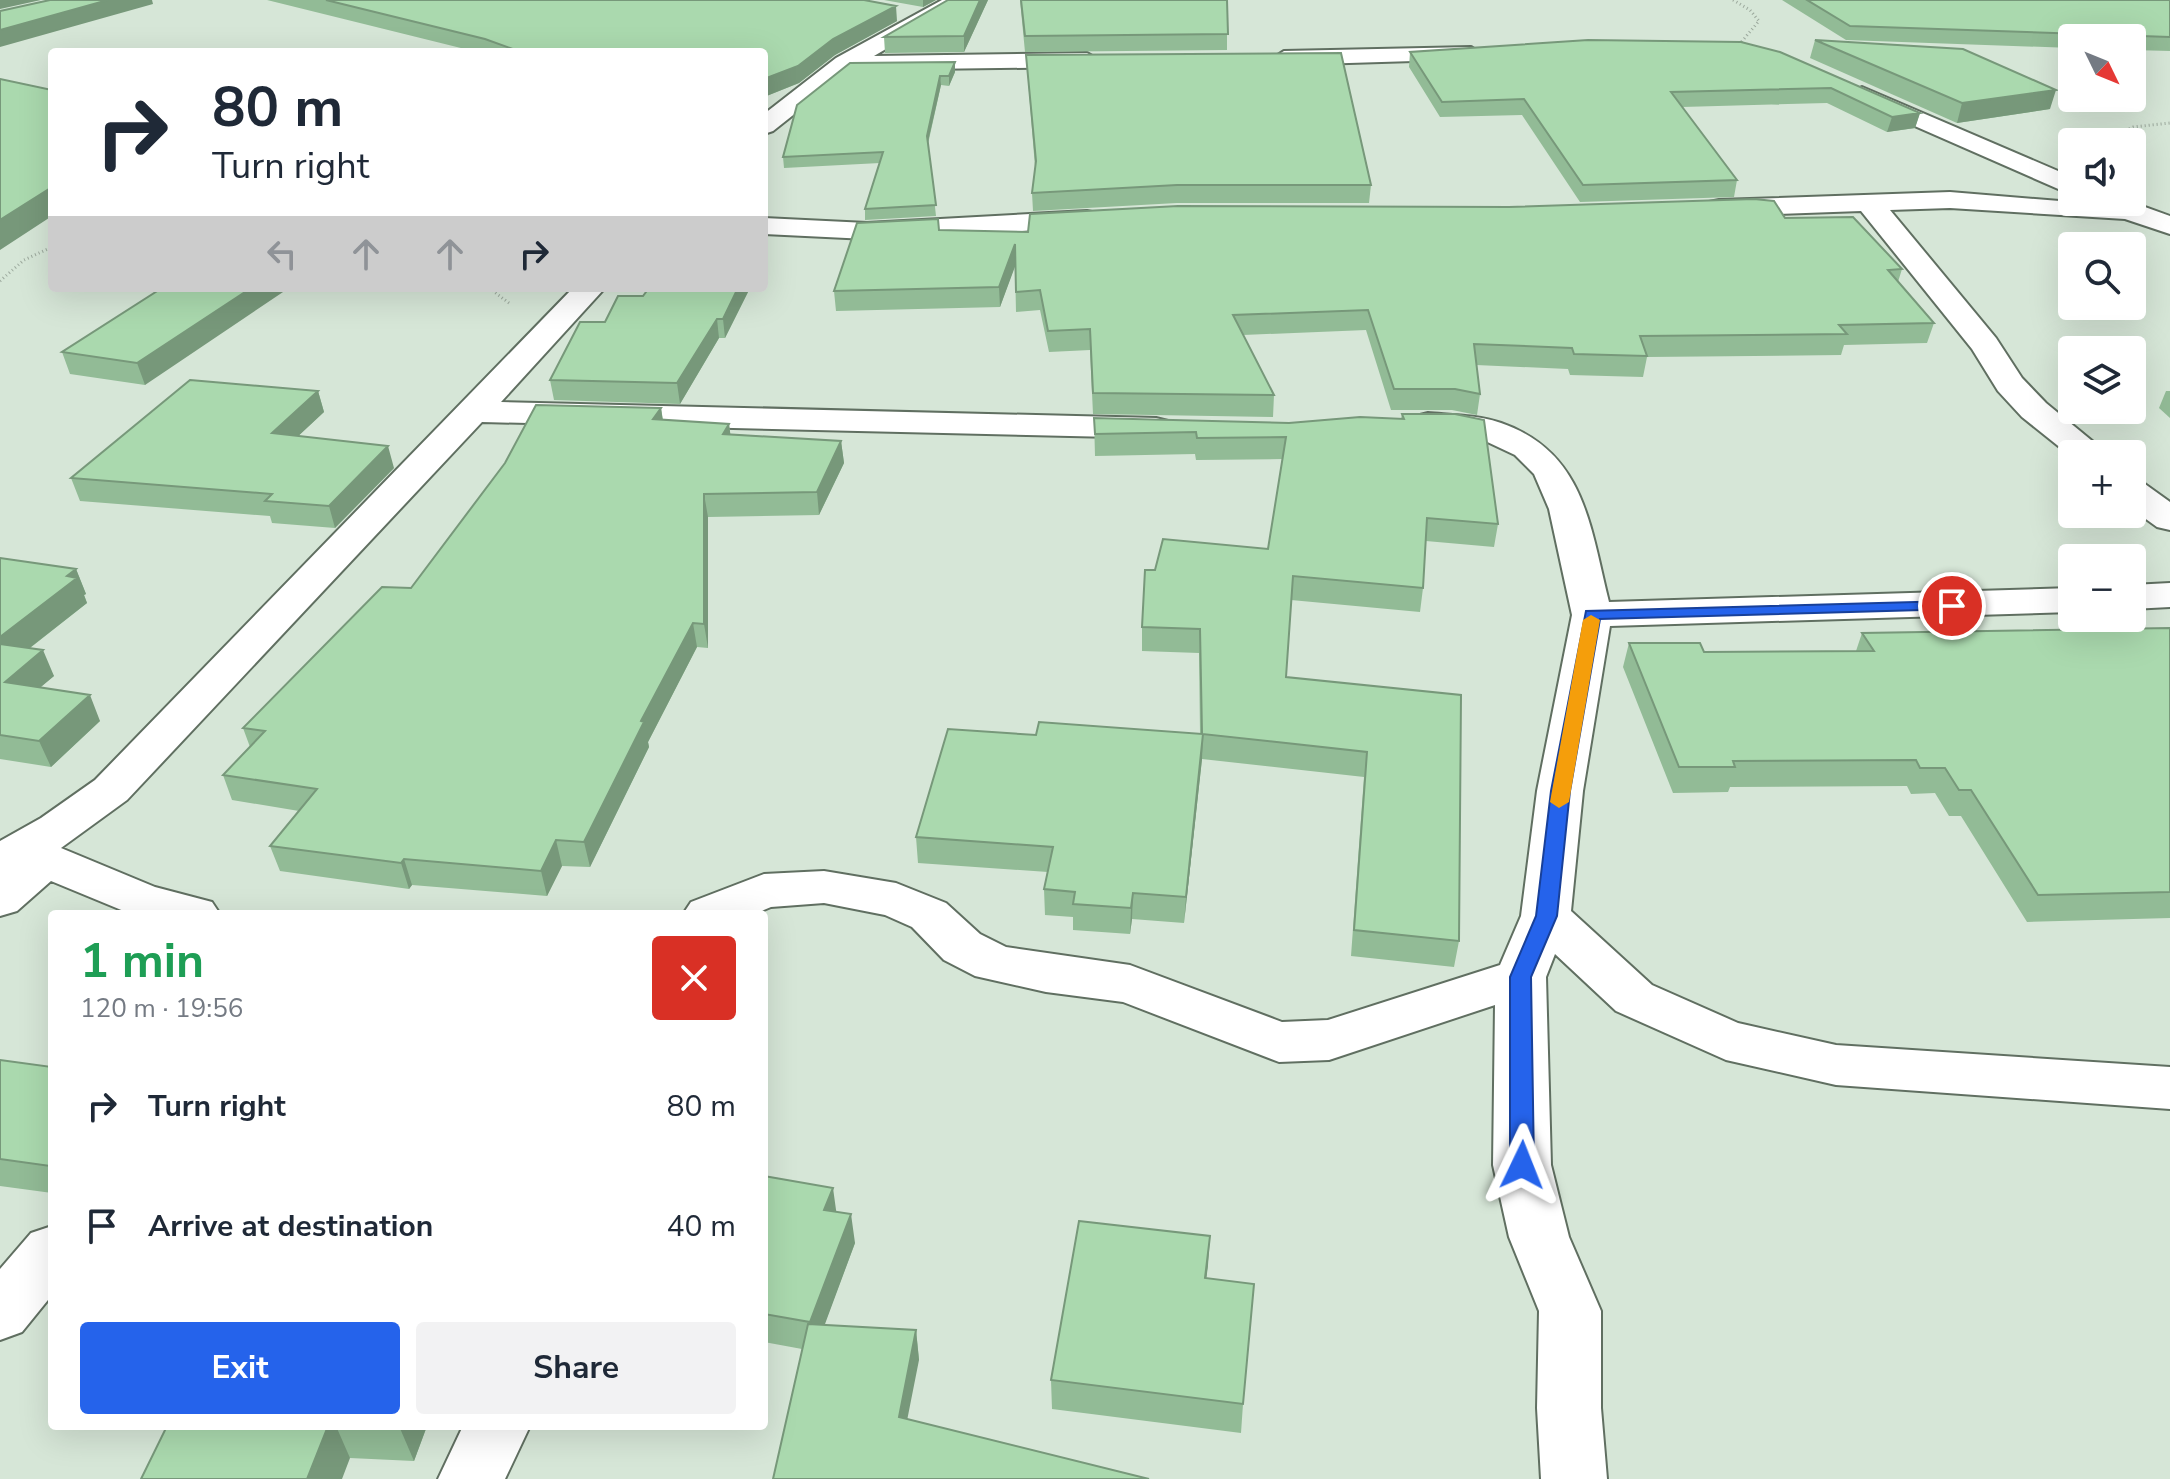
<!DOCTYPE html>
<meta charset="utf-8">
<style>
body{margin:0;font-family:"Nunito Sans",sans-serif;background:#f2f2f3;color:#1f2937;height:100vh;display:flex;flex-direction:column;font-size:30px;white-space:nowrap}
*{box-sizing:border-box;margin:0}
p{font-size:26px;color:#747a83}
.icon{flex:none;width:44px;height:44px;fill:none;stroke:currentColor;stroke-width:2;stroke-linecap:round;stroke-linejoin:round}
.map{position:relative;flex:1;overflow:hidden}
.sheet{position:absolute;left:48px;top:910px;width:720px;height:520px;display:flex;flex-direction:column;background:#fff;border-radius:8px;box-shadow:0 8px 32px #0002}
.sheet>*{flex:none}
.banner{position:absolute;left:48px;top:48px;width:720px;height:244px;border-radius:8px;box-shadow:0 8px 32px #0002;background:#fff;color:#1f2937;overflow:hidden}
.needle{width:52px;rotate:133deg}
.tools{position:absolute;left:2058px;top:24px;display:grid;gap:16px}
.tools a{display:grid;place-items:center;width:88px;height:88px;border-radius:8px;background:#fff;box-shadow:0 8px 32px #0002;font-size:40px}
.pin{position:absolute;display:grid;place-items:center;width:68px;height:68px;color:#fff;margin:-34px;border:4px solid #fff;border-radius:50%;box-shadow:0 2px 8px #0007}
.me{position:absolute;width:88px;margin:-44px;rotate:2deg;stroke-linejoin:round;filter:drop-shadow(0 0 6px #0008)}
.turn{display:flex;align-items:center;gap:28px;height:168px;padding:0 32px;font-size:36px}
.turn .icon{width:104px;height:104px;stroke-width:2.5}
.turn b{display:block;font-size:56px;line-height:68px}
.lanes{display:flex;align-items:center;height:76px;padding:0 32px;background:#0003;justify-content:center;gap:40px;direction:ltr}
.lanes .off{opacity:.35}
.round{display:grid;place-items:center;flex:none;width:84px;height:84px;border-radius:8px;background:#f2f2f3}
.headline{display:flex;align-items:center;justify-content:space-between;height:136px;padding:0 32px}
h1{font-size:48px;font-weight:700;line-height:60px;color:#1e9e55}
.cta{display:flex;gap:16px;margin-top:auto;padding:16px 32px}
.cta a{flex:1;height:92px;border-radius:8px;background:#2563eb;color:#fff;font-size:32px;font-weight:700;line-height:92px;text-align:center}
.cta a+a{background:#f2f2f3;color:#1f2937}
ul{padding:0;list-style:none}
li{display:flex;align-items:center;gap:24px;height:120px;padding:0 32px}
li div{flex:1}
li b{display:block;font-size:30px}
li em{font-style:normal}
.map>svg:first-child{display:block}
.lines{fill:none;stroke-linecap:round;stroke-linejoin:round}
.minor-casing{stroke:#606f61;stroke-width:4}
.path{stroke:#9ca99d;stroke-width:3;stroke-dasharray:1 3;stroke-linecap:butt}
.minor{fill:#fff;fill-rule:evenodd}
.wall{fill:#92bb96}
.shaded-wall{fill:#77987a}
.building{fill:#aad9ae;stroke:#77987a;stroke-width:2}
.route{fill:#2563eb;stroke:#184099;stroke-width:2}
.slow{fill:#f59e0b}
</style>
<div class="map">
<svg width="2170" height="1479" viewBox="0 0 2170 1479">
<rect width="100%" height="100%" fill="#d6e6d7"/>
<g class="lines">
<g class="minor-casing">
<path id="minor" d="M 942,0 L 969,0 L 874,56 L 1087,53 L 1099,60 L 1087,67 L 850,70 L 773,131 L 764,134 L 764,114 L 836,58 Z
M 1471,47 L 1482,54 L 1479,59 L 1284,65 L 1273,58 L 1284,51 Z
M 1862,87 L 2072,177 L 2072,195 L 1853,99 L 1850,94 Z
M 1950,192 L 2072,202 L 2131,202 L 2170,216 L 2170,234 L 2125,219 L 1950,208 L 1890,210 L 1996,338 L 2022,378 L 2046,403 L 2108,454 L 2072,454 L 2072,457 L 2022,417 L 1998,391 L 1972,349 L 1861,211 L 1719,216 L 1709,214 L 1705,208 L 1709,202 L 1719,200 Z
M 1087,211 L 1097,213 L 1101,219 L 1097,225 L 948,237 L 867,239 L 764,234 L 764,218 L 867,223 Z
M 573,288 L 605,288 L 501,402 L 1156,418 L 1168,421 L 1173,428 L 1168,435 L 1156,438 L 482,422 L 127,800 L 61,848 L 155,887 L 212,902 L 220,914 L 131,914 L 51,881 L 17,911 L 0,916 L 0,841 L 41,818 L 95,780 Z
M 1428,413 C 1451,415 1479,415 1501,423 C 1585,452 1590,527 1609,602 L 2072,588 L 2072,612 L 1610,626 L 1583,791 L 1571,911 L 1652,985 L 1738,1023 L 1836,1045 L 2170,1067 L 2170,1109 L 1836,1085 L 1726,1060 L 1616,1011 L 1555,954 L 1546,977 L 1551,1165 L 1569,1237 L 1601,1311 L 1601,1408 L 1607,1479 L 1541,1479 L 1537,1408 L 1539,1311 L 1509,1237 L 1493,1165 L 1495,1005 L 1329,1060 L 1279,1062 L 1123,1002 L 1046,992 L 975,976 L 944,960 L 912,927 L 885,915 L 824,903 L 771,907 L 754,914 L 683,914 L 691,902 L 764,874 L 824,871 L 896,883 L 946,903 L 980,934 L 1006,947 L 1130,965 L 1282,1022 L 1328,1020 L 1500,965 L 1521,916 L 1537,791 L 1572,615 L 1549,509 L 1534,474 L 1515,455 L 1481,439 L 1416,430 L 1411,423 L 1416,416 Z
M 2132,481 L 2145,484 L 2170,502 L 2170,530 L 2157,527 L 2132,509 Z
M 2170,583 L 2170,607 L 2132,609 L 2132,585 Z
M 52,1226 L 52,1295 L 22,1332 L 0,1340 L 0,1269 L 31,1233 Z
M 463,1426 L 530,1426 L 505,1479 L 438,1479 Z"/>
</g>
<path class="path" d="M 1733,0 L 1750,10 L 1759,21 L 1738,46
M 2100,142 L 2133,127 L 2170,123
M 0,281 L 24,260 L 52,247
M 489,288 L 509,303"/>
<use href="#minor" class="minor"/>
</g>
<path class="wall" d="M 267,0 L 864,0 L 897,21 L 835,55 L 799,83 L 764,97 L 764,52 L 477,52 Z
M 884,0 L 936,0 L 923,7 Z
M 948,0 L 988,0 L 964,52 L 885,53 L 884,37 Z
M 1020,0 L 1227,0 L 1227,50 L 1025,52 Z
M 1782,0 L 2170,0 L 2170,51 L 2132,50 L 2132,38 L 2072,38 L 2072,48 L 1846,40 Z
M 1815,40 L 2050,109 L 1957,123 L 1810,58 Z
M 1741,42 L 1920,113 L 1915,128 L 1887,132 L 1827,103 L 1682,107 L 1737,180 L 1734,197 L 1580,202 L 1522,115 L 1440,117 L 1409,67 L 1410,52 Z
M 1026,55 L 1371,185 L 1369,203 L 1177,203 L 1033,211 L 1032,193 L 1035,167 Z
M 850,63 L 955,72 L 949,86 L 941,85 L 928,144 L 936,216 L 865,220 L 865,209 L 880,163 L 784,168 L 783,157 Z
M 1785,218 L 1902,269 L 1898,282 L 1934,323 L 1927,343 L 1844,345 L 1841,355 L 1647,357 L 1643,377 L 1570,375 L 1568,369 L 1476,365 L 1480,394 L 1477,415 L 1452,410 L 1391,410 L 1366,330 L 1243,335 L 1274,395 L 1273,417 L 1093,414 L 1090,350 L 1049,352 L 1040,310 L 1016,312 L 1015,265 L 1000,307 L 836,311 L 834,291 L 939,230 L 1028,232 Z
M 750,288 L 725,338 L 719,338 L 680,404 L 554,400 L 550,380 L 643,296 Z
M 158,292 L 145,385 L 70,374 L 62,352 Z
M 318,391 L 324,412 L 298,436 L 394,468 L 335,528 L 272,523 L 270,516 L 80,501 L 71,478 Z
M 2166,391 L 2170,391 L 2170,418 L 2159,408 Z
M 661,408 L 663,420 L 729,424 L 730,434 L 841,441 L 844,463 L 819,515 L 708,517 L 708,648 L 697,647 L 648,742 L 649,747 L 590,867 L 562,866 L 547,896 L 412,885 L 409,889 L 280,871 L 270,846 L 299,811 L 232,800 L 223,775 L 250,747 L 243,728 L 411,588 Z
M 1402,414 L 1498,524 L 1494,547 L 1426,541 L 1423,588 L 1420,612 L 1291,600 L 1286,677 L 1461,695 L 1459,941 L 1454,967 L 1351,956 L 1364,777 L 1202,759 L 1184,923 L 1132,919 L 1130,934 L 1073,930 L 1073,917 L 1045,915 L 1044,889 L 1048,872 L 918,863 L 916,837 L 1036,735 L 1200,733 L 1199,653 L 1142,651 L 1142,627 L 1155,570 L 1268,549 L 1283,459 L 1196,460 L 1195,454 L 1095,456 L 1094,418 L 1289,423 L 1401,419 Z
M 0,558 L 76,569 L 86,594 L 84,595 L 87,603 L 30,648 L 54,676 L 40,687 L 100,721 L 51,767 L 0,759 Z
M 2170,628 L 2170,918 L 2027,922 L 1961,816 L 1949,816 L 1935,793 L 1911,794 L 1907,786 L 1730,787 L 1728,792 L 1673,793 L 1623,667 L 1629,643 L 1704,652 L 1856,651 L 1862,633 Z
M 0,1060 L 52,1067 L 52,1193 L 0,1186 Z
M 764,1176 L 836,1212 L 855,1243 L 824,1325 L 916,1330 L 919,1360 L 773,1479 L 802,1349 L 764,1342 Z
M 1208,1265 L 1206,1278 L 1243,1404 L 1241,1433 L 1052,1409 L 1051,1380 Z
M 167,1426 L 427,1426 L 414,1461 L 350,1458 Z"/>
<path class="shaded-wall" d="M 0,0 L 41,0 L 0,9 Z
M 108,0 L 152,0 L 153,4 L 0,47 L 0,30 Z
M 923,0 L 936,0 L 923,7 Z
M 980,0 L 988,0 L 964,52 L 964,36 Z
M 896,6 L 897,21 L 835,55 L 799,83 L 764,97 L 764,79 L 833,39 Z
M 955,62 L 955,72 L 949,86 L 949,76 Z
M 940,76 L 941,85 L 927,146 L 927,136 Z
M 2056,90 L 2050,109 L 1957,123 L 1962,103 Z
M 1920,113 L 1915,128 L 1887,132 L 1892,117 Z
M 52,187 L 52,216 L 0,250 L 0,220 Z
M 1015,244 L 1016,264 L 1000,307 L 999,287 Z
M 251,288 L 289,288 L 145,385 L 137,363 Z
M 738,288 L 750,288 L 725,338 L 723,319 Z
M 717,319 L 719,338 L 680,404 L 677,383 Z
M 318,391 L 324,412 L 278,455 L 272,433 Z
M 661,408 L 664,430 L 653,419 Z
M 729,424 L 732,446 L 723,434 Z
M 841,441 L 844,463 L 819,515 L 817,492 Z
M 388,446 L 394,468 L 335,528 L 329,506 Z
M 704,494 L 708,517 L 708,648 L 704,624 Z
M 76,569 L 86,594 L 84,595 L 87,603 L 4,668 L 0,658 L 0,637 Z
M 693,623 L 697,647 L 648,742 L 649,747 L 590,867 L 584,842 L 641,721 Z
M 43,650 L 54,676 L 16,708 L 5,682 Z
M 90,695 L 100,721 L 51,767 L 39,741 Z
M 1203,734 L 1202,759 L 1184,923 L 1186,897 Z
M 556,840 L 562,866 L 547,896 L 541,871 Z
M 404,859 L 412,885 L 409,889 L 401,863 Z
M 1133,893 L 1132,919 L 1130,934 L 1131,908 Z
M 833,1188 L 837,1217 L 824,1210 Z
M 851,1214 L 855,1243 L 815,1351 L 810,1322 Z
M 1210,1236 L 1208,1265 L 1203,1307 L 1205,1278 Z
M 916,1330 L 919,1360 L 902,1446 L 899,1417 Z
M 328,1426 L 336,1426 L 350,1458 L 342,1479 L 307,1479 Z
M 399,1426 L 427,1426 L 414,1461 Z"/>
<path class="building" d="M 50,0 L 108,0 L 0,30 L 0,11 Z
M 326,0 L 864,0 L 896,6 L 833,39 L 798,66 L 764,79 L 764,52 L 521,52 L 485,39 Z
M 948,0 L 980,0 L 964,36 L 884,37 Z
M 1021,0 L 1227,0 L 1228,34 L 1025,36 Z
M 1807,0 L 2170,0 L 2170,37 L 1850,26 Z
M 1588,40 L 1741,42 L 1780,52 L 1920,113 L 1892,117 L 1831,88 L 1671,92 L 1737,180 L 1583,185 L 1524,99 L 1442,102 L 1410,52 Z
M 1815,40 L 1963,49 L 2056,90 L 1962,103 Z
M 1341,53 L 1371,185 L 1177,185 L 1032,193 L 1036,161 L 1026,55 Z
M 955,62 L 949,76 L 940,76 L 927,136 L 936,205 L 865,209 L 883,152 L 783,157 L 797,105 L 850,63 Z
M 0,79 L 52,90 L 52,187 L 0,220 Z
M 1754,199 L 1774,201 L 1785,218 L 1853,217 L 1902,269 L 1888,270 L 1934,323 L 1839,325 L 1847,334 L 1640,336 L 1647,356 L 1574,354 L 1572,348 L 1474,344 L 1480,394 L 1455,389 L 1394,389 L 1368,310 L 1233,315 L 1274,395 L 1093,393 L 1090,329 L 1048,331 L 1040,290 L 1016,292 L 1015,244 L 999,287 L 834,291 L 857,223 L 938,219 L 939,230 L 1028,232 L 1030,214 L 1178,206 L 1509,207 Z
M 162,288 L 251,288 L 137,363 L 62,352 Z
M 649,288 L 738,288 L 723,319 L 717,319 L 677,383 L 550,380 L 580,322 L 605,322 L 618,296 L 643,296 Z
M 190,380 L 318,391 L 272,433 L 388,446 L 329,506 L 265,501 L 272,494 L 71,478 Z
M 536,405 L 661,408 L 653,419 L 729,424 L 723,434 L 841,441 L 817,492 L 704,494 L 704,624 L 693,623 L 641,721 L 644,722 L 584,842 L 556,840 L 541,871 L 404,859 L 401,863 L 270,846 L 317,789 L 223,775 L 265,731 L 243,728 L 382,587 L 411,588 L 505,463 Z
M 1402,414 L 1455,414 L 1484,420 L 1498,524 L 1427,518 L 1423,588 L 1293,576 L 1286,677 L 1461,695 L 1459,941 L 1354,930 L 1367,752 L 1203,734 L 1186,897 L 1133,893 L 1131,908 L 1073,904 L 1075,892 L 1044,889 L 1053,847 L 916,837 L 948,729 L 1036,735 L 1039,722 L 1202,734 L 1200,629 L 1142,627 L 1145,570 L 1155,570 L 1163,539 L 1268,549 L 1286,437 L 1197,438 L 1196,432 L 1095,434 L 1094,418 L 1289,423 L 1360,417 L 1404,419 Z
M 0,558 L 76,569 L 67,576 L 77,578 L 0,637 Z
M 2170,628 L 2170,892 L 2038,895 L 1971,790 L 1959,790 L 1945,768 L 1920,768 L 1916,760 L 1733,761 L 1735,767 L 1679,767 L 1629,643 L 1700,643 L 1704,652 L 1874,651 L 1862,633 Z
M 0,644 L 43,650 L 5,682 L 90,695 L 39,741 L 0,735 Z
M 0,1060 L 52,1067 L 52,1163 L 50,1166 L 0,1159 Z
M 764,1176 L 833,1188 L 824,1210 L 851,1214 L 810,1322 L 764,1314 Z
M 1079,1221 L 1210,1236 L 1205,1278 L 1254,1284 L 1243,1404 L 1051,1380 Z
M 808,1324 L 916,1330 L 899,1417 L 1149,1479 L 773,1479 Z
M 167,1426 L 328,1426 L 307,1479 L 141,1479 Z"/>
<path class="route" d="M 1952,601 L 1958,603 L 1958,609 L 1600,619 L 1570,791 L 1557,916 L 1531,977 L 1534,1165 L 1531,1171 L 1514,1171 L 1510,1165 L 1510,977 L 1536,916 L 1551,791 L 1586,611 Z"/>
<path class="slow" d="M 1591,615 L 1600,620 L 1569,802 L 1559,808 L 1550,802 L 1583,620 Z"/>
</svg>
<div class="tools">
<a><svg class="needle" viewBox="-14 -14 28 28"><path d="M0-13l5 13h-10z" fill="#e53935"/><path d="M0 13l5-13h-10z" fill="#747a83"/></svg></a>
<a><svg class="icon" aria-label="sound" viewBox="0 0 24 24"><path d="M4 9h4l5-4v14l-5-4H4zM17 9q2 3 0 6"/></svg></a>
<a><svg class="icon" aria-label="search" viewBox="0 0 24 24"><circle cx="10" cy="10" r="6"/><path d="M15 15l6 6"/></svg></a>
<a><svg class="icon" aria-label="layers" viewBox="0 0 24 24"><path d="M12 4l9 5-9 5-9-5zM3 14l9 5 9-5"/></svg></a>
<a>+</a>
<a>−</a>
</div>
<div class="pin" style="left:1952px;top:606px;background:#d93025"><svg class="icon" aria-label="arrive" viewBox="0 0 24 24"><path d="M6 21V4h12l-3 4 3 4H6"/></svg></div>
<svg class="me" style="left:1522px;top:1165px" viewBox="-20 -20 40 40"><path d="M0-17L14 15 0 8-14 15z" fill="#2563eb" stroke="#fff" stroke-width="4"/></svg>
<div class="banner">
<div class="turn"><svg class="icon" aria-label="right" viewBox="0 0 24 24"><path d="M7 20v-9h11M14 6l5 5-5 5"/></svg><div><b>80 m</b>Turn right</div></div>
<div class="lanes"><svg class="icon off" aria-label="left" viewBox="0 0 24 24"><path d="M17 20v-9H6M10 6l-5 5 5 5"/></svg><svg class="icon off" aria-label="ahead" viewBox="0 0 24 24"><path d="M12 20V5M6 11l6-6 6 6"/></svg><svg class="icon off" aria-label="ahead" viewBox="0 0 24 24"><path d="M12 20V5M6 11l6-6 6 6"/></svg><svg class="icon" aria-label="right" viewBox="0 0 24 24"><path d="M7 20v-9h11M14 6l5 5-5 5"/></svg></div>
</div>
<section class="sheet">
<div class="headline"><div><h1>1 min</h1><p>120 m · 19:56</p></div><a class="round" style="background:#d93025;color:#fff"><svg class="icon" aria-label="close" viewBox="0 0 24 24"><path d="M6 6l12 12M18 6L6 18"/></svg></a></div>
<ul>
<li><svg class="icon" aria-label="right" viewBox="0 0 24 24"><path d="M7 20v-9h11M14 6l5 5-5 5"/></svg><div><b>Turn right</b></div><em>80 m</em></li>
<li><svg class="icon" aria-label="arrive" viewBox="0 0 24 24"><path d="M6 21V4h12l-3 4 3 4H6"/></svg><div><b>Arrive at destination</b></div><em>40 m</em></li>
</ul>
<div class="cta"><a>Exit</a><a>Share</a></div>
</section>
</div>
